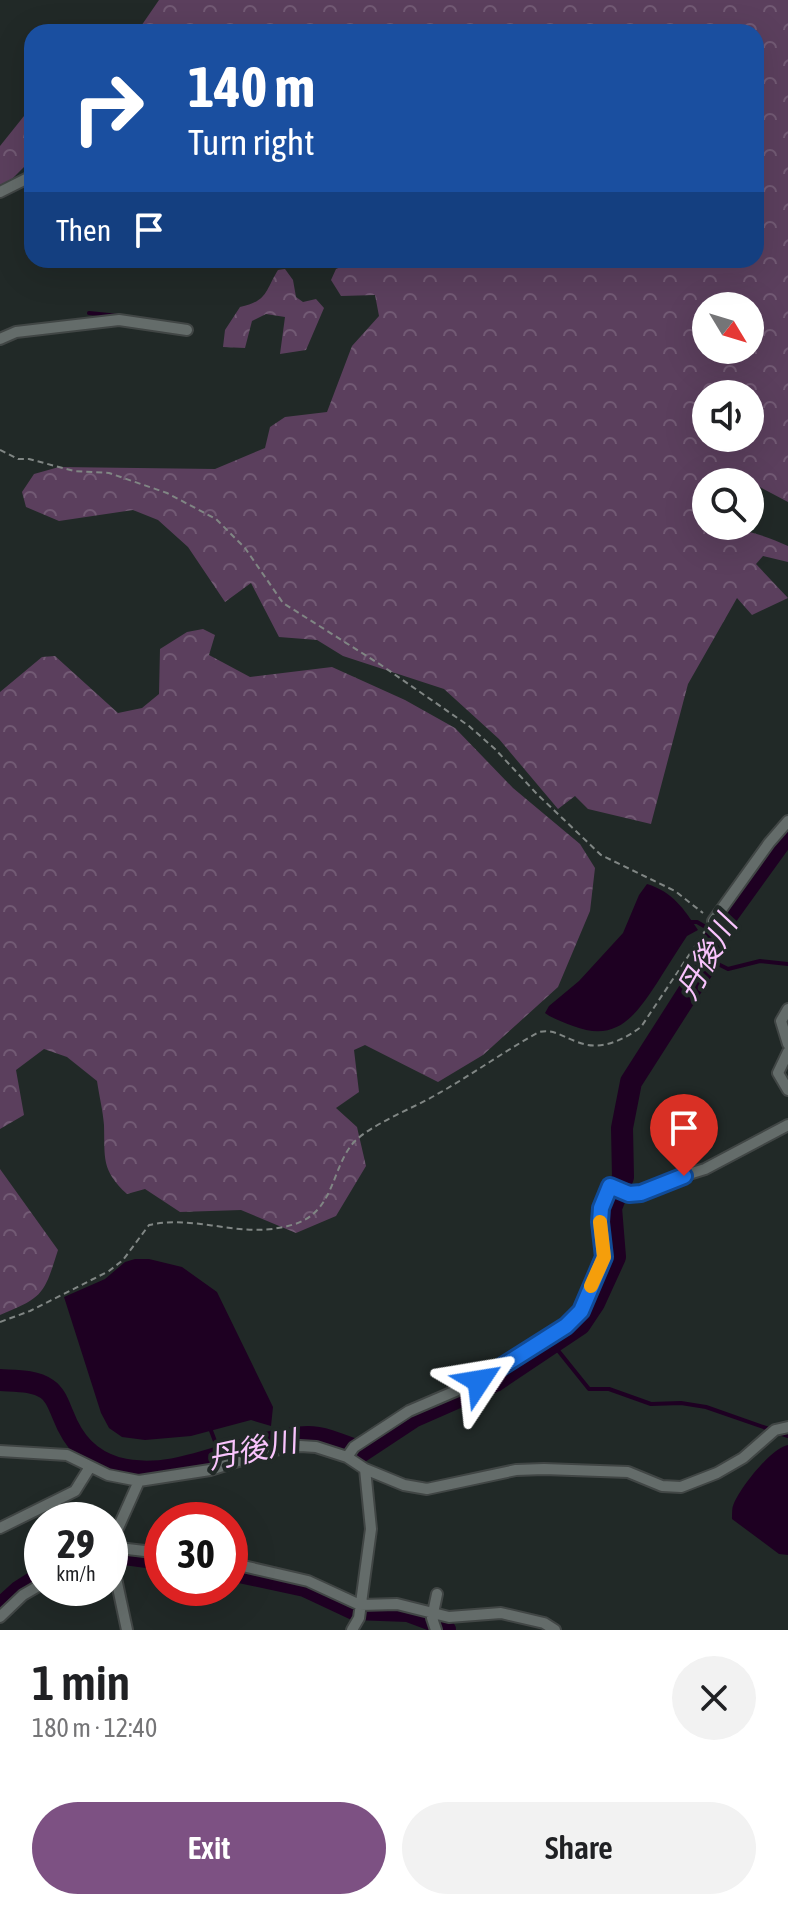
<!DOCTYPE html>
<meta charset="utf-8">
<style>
body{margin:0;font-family:"Asap Condensed","Noto Sans JP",sans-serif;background:#f2f2f2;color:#202124;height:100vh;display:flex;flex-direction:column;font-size:30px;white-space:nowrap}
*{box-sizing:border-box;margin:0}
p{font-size:26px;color:#757577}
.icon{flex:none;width:44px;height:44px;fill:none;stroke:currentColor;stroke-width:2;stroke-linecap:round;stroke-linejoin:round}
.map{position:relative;height:1630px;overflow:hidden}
.side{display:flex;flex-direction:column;background:#fff;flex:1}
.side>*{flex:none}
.top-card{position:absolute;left:24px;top:24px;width:740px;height:244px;border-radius:24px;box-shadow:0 8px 32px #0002;background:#1a4fa0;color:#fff;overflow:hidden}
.needle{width:52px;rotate:128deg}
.tools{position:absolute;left:692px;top:292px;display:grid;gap:16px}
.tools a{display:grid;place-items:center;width:72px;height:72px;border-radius:50%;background:#fff;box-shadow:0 8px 32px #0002;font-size:40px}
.speed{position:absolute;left:24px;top:1502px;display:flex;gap:16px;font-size:40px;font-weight:700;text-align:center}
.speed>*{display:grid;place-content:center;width:104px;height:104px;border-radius:50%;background:#fff;box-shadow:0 8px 32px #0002;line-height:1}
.speed small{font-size:20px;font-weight:400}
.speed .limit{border:12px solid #d22;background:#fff;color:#111}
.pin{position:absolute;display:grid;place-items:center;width:68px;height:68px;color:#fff;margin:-82px -34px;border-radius:50% 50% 50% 0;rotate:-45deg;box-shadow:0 0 8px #0007}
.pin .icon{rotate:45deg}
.me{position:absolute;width:88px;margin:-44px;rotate:57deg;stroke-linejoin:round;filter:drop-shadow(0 0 6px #0008)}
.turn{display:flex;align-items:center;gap:28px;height:168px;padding:0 32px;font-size:36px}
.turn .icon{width:104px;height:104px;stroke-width:2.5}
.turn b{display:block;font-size:56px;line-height:68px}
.then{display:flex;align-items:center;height:76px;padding:0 32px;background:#0003;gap:16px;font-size:30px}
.round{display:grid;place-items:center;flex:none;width:84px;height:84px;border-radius:42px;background:#f2f2f2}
.summary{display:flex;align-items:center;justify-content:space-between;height:136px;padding:0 32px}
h1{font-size:48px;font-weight:600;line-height:60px}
.action{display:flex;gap:16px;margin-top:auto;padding:16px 32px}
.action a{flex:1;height:92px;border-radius:48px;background:#7d5183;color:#fff;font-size:32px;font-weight:600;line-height:92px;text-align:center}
.action a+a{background:#f2f2f2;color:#202124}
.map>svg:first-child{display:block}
.forest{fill:url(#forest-crowns);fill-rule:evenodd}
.water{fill:#1e0022}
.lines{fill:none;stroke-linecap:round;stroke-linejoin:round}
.stream{stroke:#1e0022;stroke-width:4}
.river{stroke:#1e0022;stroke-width:22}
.street-casing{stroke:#414645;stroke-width:14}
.path{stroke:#808684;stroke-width:2;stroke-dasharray:6 4;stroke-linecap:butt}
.street{stroke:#646c6a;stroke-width:10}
.route-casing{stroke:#114b97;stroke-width:20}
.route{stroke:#1a73e8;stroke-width:14}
.slow{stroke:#f59e0b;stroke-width:14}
.labels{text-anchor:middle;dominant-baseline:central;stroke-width:8;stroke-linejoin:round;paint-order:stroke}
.water-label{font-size:30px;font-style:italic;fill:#f9c4fd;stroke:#212927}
</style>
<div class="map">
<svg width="788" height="1630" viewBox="0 0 788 1630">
<defs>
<pattern id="forest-crowns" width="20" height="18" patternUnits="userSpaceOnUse" patternTransform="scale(2)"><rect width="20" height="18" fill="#5b3f5d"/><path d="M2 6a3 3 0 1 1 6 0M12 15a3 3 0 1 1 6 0" fill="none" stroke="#725a74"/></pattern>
</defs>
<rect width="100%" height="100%" fill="#212927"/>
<path class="forest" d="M 159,0 L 788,0 L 788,502 L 750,482 L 706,482 L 706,503 L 698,518 L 706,521 L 706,526 C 734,526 762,534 788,546 L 788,562 L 763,556 L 756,564 L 788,598 L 752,615 L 737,598 L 688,684 L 651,824 L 588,809 L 575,796 L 558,809 L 499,739 L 444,689 L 343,656 L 317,640 L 279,637 L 251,583 L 225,602 L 188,547 L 158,520 L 133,510 L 59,521 L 26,507 L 22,492 L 34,474 L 59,467 L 215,469 L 265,448 L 270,427 L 285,417 L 327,412 L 352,346 L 379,316 L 375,295 L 341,296 L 331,280 L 336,269 L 357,260 L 756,260 L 756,32 L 137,32 ZM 706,306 L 750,306 L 750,350 L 706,350 ZM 706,394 L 750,394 L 750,438 L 706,438 Z
M 32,106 L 32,159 L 12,179 L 0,185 L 0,146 Z
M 285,269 L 293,280 L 296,297 L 303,302 L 316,299 L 324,308 L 306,350 L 280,354 L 285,317 L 266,314 L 252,321 L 245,348 L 223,347 L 225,330 L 240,307 C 268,301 265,291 278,270 Z
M 203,629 L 215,635 L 209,655 L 250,677 L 332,667 L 405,700 L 455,728 L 513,788 L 580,844 L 595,868 L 590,911 L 558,987 L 483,1055 L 438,1082 L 365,1045 L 354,1050 L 359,1092 L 336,1108 L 357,1127 L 366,1166 L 336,1216 L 296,1233 L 241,1210 L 180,1212 L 145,1189 L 127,1194 C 101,1170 105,1158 104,1125 C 103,1111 99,1095 97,1081 L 67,1057 L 44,1049 L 16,1070 L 24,1115 L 0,1129 L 0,692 L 42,657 L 55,656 L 118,713 L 142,708 L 159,694 L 160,649 L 187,632 Z
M 0,1169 L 58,1250 C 44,1294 44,1297 0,1315 Z"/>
<path class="water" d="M 647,884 C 673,892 684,909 698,930 L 687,936 C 677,951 667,967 657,983 C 635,1016 617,1043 573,1026 C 563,1022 553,1019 545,1013 L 549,1006 L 579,981 L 623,933 L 639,895 Z
M 135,1259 L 149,1259 L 182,1267 L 217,1292 L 273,1407 L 271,1426 L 251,1420 L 191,1436 L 145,1440 L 122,1437 L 109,1428 L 101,1413 L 64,1297 L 105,1279 L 125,1262 Z
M 788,1445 L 788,1555 L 779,1554 L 732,1519 C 732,1518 732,1507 733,1506 C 738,1490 772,1447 788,1445 Z"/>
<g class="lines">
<path class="stream" d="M 89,313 L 119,316
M 691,922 L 697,922 L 716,933
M 708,959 L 728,969 L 760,961 L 788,964
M 552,1343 L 589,1389 L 609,1389 L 651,1404 L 681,1403 L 706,1407 L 769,1429
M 210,1428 L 221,1457
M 782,1434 L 788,1436"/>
<path class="river" d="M 0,1380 C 16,1381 34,1380 47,1389 C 56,1395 59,1406 63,1415 C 73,1441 89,1460 117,1468 C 182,1485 244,1438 308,1437 C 325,1437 344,1446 360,1452 L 413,1417 L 495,1381 L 580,1324 L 594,1303 L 615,1257 L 611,1208 L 623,1177 L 622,1128 L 631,1082 L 707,963 L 718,928 L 788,831
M 110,1552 L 162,1559
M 230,1570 L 305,1586 L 354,1609 L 408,1611 L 440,1623 L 445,1630
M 0,1609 L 20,1591 L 42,1577"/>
<g class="street-casing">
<path id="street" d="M 0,192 L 32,176
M 0,339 L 16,332 L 119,320 L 187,330
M 713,921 L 769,843 L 788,821
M 788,1009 L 781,1021 L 788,1044
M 788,1052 L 778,1073 L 788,1090
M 0,1451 L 67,1455 L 108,1475 L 139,1481 L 210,1470 L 273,1450 L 300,1446 L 316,1447 L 347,1457 L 365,1469 L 404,1485 L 427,1489 L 516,1470 L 544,1469 L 628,1472 L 662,1486 L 681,1487 L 717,1473 L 743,1458 L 775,1430 L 788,1427
M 347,1457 L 354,1447 L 409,1411 L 479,1381 L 574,1319 L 581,1311 L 604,1257 L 600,1222 L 601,1208 L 610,1186 L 629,1194 L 641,1193 L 663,1182 L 705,1169 L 788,1125
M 0,1528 L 75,1491 L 90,1467
M 110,1546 L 139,1481
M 110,1547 L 162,1553
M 110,1560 L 113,1564 L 127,1630
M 230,1563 L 308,1581 L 360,1605 L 397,1604 L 449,1617 L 501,1613 L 544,1623 L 555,1630
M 0,1617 L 23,1595 L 42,1584
M 352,1630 L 359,1618 L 371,1529 L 365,1469
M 436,1630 L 432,1618 L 437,1594"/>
</g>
<path class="path" d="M 0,450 L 18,459 L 29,459 L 74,471 L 109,473 L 167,493 L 216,519 L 245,548 L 283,603 L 381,665 L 469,726 L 495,749 L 537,794 L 601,855 L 675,891 L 703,913
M 0,1322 L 30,1311 L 109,1271 L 123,1260 L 149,1225 C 200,1214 242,1241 295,1224 C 335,1211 331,1168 354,1142 C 372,1124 411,1109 434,1096 C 470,1076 503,1052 539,1032 C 554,1029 561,1036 575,1041 C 599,1052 622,1041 641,1027 L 707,928"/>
<use href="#street" class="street"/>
</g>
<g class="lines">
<g class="route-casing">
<path id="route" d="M 479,1381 L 566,1326 L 581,1311 L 604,1257 L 600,1222 L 601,1208 L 610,1186 L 629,1194 L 641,1193 L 684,1176"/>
</g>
<use href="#route" class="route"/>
<path class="slow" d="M 591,1286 L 604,1257 L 600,1222"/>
</g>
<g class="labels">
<g class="water-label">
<text transform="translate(706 957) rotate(-61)">丹後川</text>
<text transform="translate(252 1449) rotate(-12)">丹後川</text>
</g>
</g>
</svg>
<div class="tools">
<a><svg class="needle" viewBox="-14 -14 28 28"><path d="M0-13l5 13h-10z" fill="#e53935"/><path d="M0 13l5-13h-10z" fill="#757577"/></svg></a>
<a><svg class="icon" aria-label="sound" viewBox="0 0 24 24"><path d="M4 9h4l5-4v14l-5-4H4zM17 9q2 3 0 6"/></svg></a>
<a><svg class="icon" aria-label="search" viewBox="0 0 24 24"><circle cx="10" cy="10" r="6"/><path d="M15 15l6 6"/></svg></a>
</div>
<div class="speed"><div>29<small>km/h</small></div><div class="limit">30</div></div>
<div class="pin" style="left:684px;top:1176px;background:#d93025"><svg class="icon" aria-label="arrive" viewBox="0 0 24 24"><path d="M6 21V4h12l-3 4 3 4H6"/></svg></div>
<svg class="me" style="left:479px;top:1381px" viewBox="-20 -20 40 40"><path d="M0-17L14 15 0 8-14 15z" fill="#1a73e8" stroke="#fff" stroke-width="4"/></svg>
<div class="top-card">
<div class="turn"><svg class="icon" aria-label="right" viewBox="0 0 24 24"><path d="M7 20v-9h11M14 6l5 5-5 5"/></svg><div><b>140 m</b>Turn right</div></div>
<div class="then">Then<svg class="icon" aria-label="arrive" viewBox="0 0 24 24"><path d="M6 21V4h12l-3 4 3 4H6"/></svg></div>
</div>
</div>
<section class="side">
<div class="summary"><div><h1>1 min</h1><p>180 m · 12:40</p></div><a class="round"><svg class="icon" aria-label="close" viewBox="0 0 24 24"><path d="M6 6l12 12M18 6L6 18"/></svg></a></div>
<div class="action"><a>Exit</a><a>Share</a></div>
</section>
